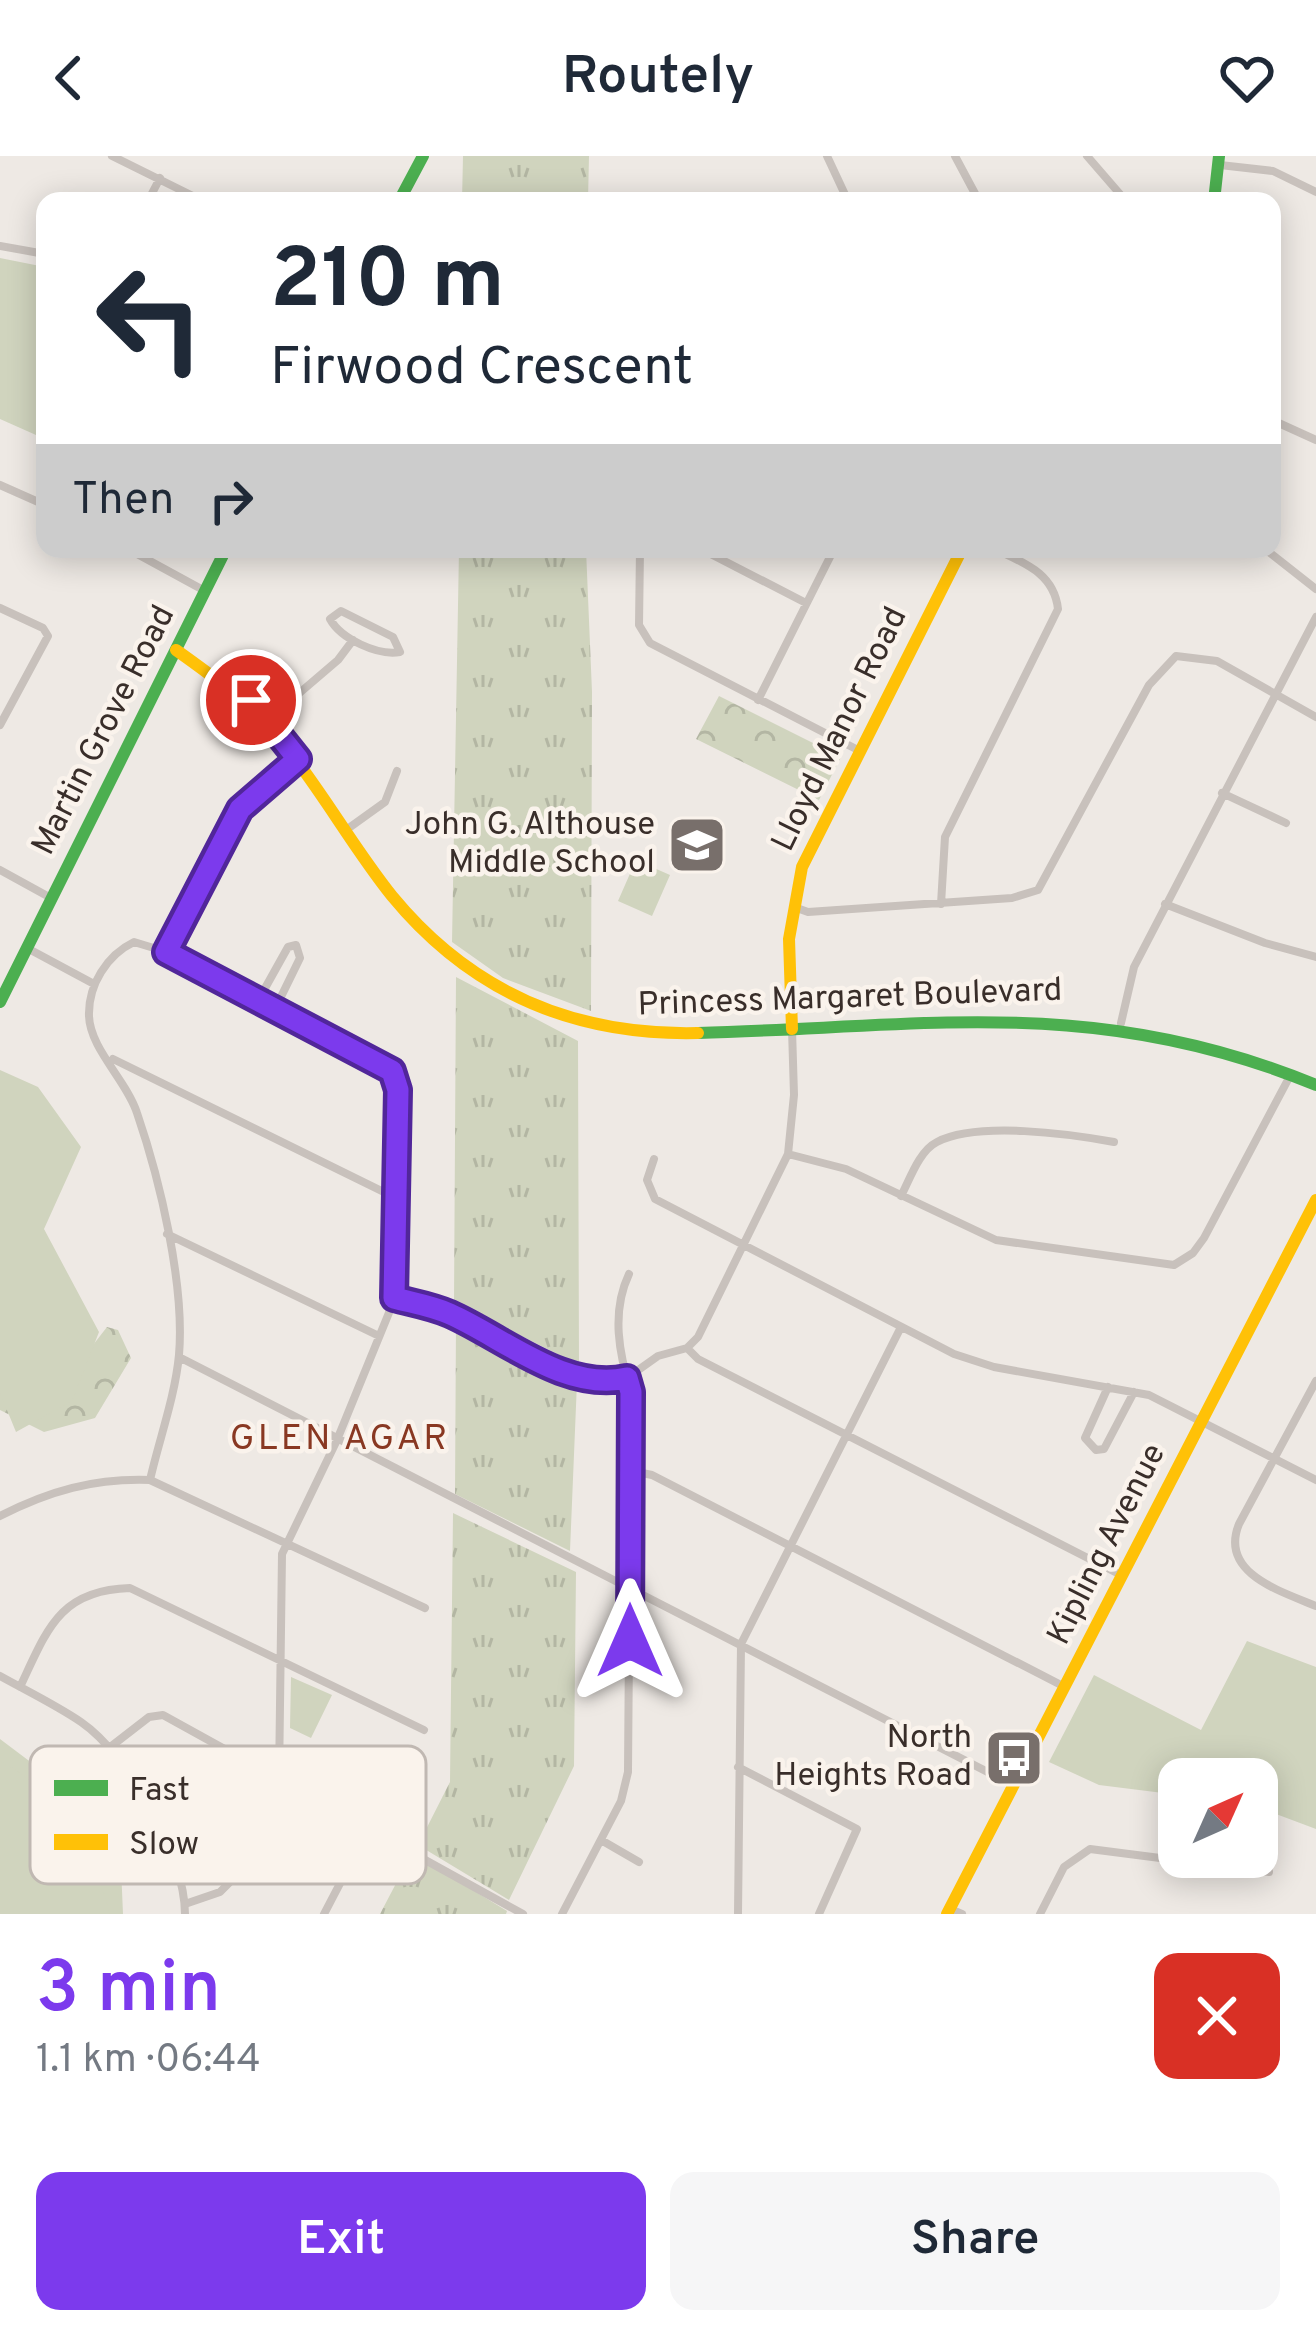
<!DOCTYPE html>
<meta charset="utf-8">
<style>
body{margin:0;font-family:Overpass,sans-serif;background:#f6f6f7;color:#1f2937;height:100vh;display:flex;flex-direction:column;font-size:45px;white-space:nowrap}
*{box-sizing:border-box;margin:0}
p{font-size:39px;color:#747a83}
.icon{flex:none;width:66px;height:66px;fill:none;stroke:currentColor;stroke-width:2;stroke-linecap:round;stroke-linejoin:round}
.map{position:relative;height:1758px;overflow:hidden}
.sheet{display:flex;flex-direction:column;background:#fff;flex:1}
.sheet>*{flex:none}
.banner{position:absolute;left:36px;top:36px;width:1245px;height:366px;border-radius:24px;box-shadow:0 6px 30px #0003;background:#fff;color:#1f2937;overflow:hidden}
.needle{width:78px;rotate:45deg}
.buttons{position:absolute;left:1158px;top:1602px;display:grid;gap:24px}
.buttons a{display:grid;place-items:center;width:120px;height:120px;border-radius:24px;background:#fff;box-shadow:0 6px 30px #0003;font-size:60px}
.pin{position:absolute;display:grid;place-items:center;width:102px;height:102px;color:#fff;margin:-51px;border:6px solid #fff;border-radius:50%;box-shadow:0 3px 12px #0007}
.me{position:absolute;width:132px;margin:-66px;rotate:0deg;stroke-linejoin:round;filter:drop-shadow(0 0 9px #0008)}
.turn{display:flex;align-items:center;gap:42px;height:252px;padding:0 36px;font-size:54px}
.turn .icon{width:156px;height:156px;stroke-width:2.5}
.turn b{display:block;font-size:84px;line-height:102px}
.then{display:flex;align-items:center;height:114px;padding:0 36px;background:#0003;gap:24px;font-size:45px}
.round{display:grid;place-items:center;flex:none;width:126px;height:126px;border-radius:24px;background:#f6f6f7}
.head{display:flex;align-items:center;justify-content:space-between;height:204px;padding:0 36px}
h1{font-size:72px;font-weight:600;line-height:90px;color:#7c3aed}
.primary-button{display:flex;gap:24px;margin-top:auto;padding:24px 36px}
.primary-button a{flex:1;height:138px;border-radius:24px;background:#7c3aed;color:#fff;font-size:48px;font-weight:600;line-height:138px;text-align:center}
.primary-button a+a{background:#f6f6f7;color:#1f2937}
header{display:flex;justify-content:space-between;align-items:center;height:156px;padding:0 36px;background:#fff;font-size:54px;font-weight:600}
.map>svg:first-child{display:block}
.grass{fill:url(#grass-tufts)}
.forest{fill:url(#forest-crowns)}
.park{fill:#d0d4be}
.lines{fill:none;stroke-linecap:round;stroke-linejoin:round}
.street{stroke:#c8c1bc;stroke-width:8}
.fast{stroke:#4caf50;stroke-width:12}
.slow{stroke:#ffc107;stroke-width:12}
.route-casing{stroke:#51269a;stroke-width:30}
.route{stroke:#7c3aed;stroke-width:21}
.labels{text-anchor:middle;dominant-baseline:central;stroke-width:9;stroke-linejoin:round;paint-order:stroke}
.street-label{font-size:33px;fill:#392e2a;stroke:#faf3ec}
.poi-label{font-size:33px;fill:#392e2a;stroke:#faf3ec;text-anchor:end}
.neighbourhood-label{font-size:36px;letter-spacing:3px;fill:#893822;stroke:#faf3ec}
.key{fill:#faf3ec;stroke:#c0b8b2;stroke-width:3}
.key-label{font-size:33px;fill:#392e2a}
</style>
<header><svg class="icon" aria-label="back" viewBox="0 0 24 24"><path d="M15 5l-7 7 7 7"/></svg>Routely<svg class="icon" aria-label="heart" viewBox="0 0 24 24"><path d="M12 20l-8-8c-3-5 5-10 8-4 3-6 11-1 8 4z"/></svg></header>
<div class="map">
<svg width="1316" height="1758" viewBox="0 0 1316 1758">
<defs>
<pattern id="grass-tufts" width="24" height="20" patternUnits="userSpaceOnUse" patternTransform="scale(3)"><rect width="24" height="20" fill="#d0d4be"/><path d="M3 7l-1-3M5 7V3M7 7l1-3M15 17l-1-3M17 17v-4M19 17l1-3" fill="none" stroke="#b3b6a3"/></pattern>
<pattern id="forest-crowns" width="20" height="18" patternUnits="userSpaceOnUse" patternTransform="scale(3)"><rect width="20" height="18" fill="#d0d4be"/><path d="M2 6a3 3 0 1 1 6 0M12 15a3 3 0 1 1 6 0" fill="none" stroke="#b3b6a3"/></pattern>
</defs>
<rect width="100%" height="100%" fill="#eee9e4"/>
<path class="grass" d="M 463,0 L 589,0 L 588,45 L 462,45 Z
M 459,393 L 586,393 L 592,536 L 591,855 L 503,822 L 452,786 Z
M 456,821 L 578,885 L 579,1209 L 454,1146 Z
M 456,1165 L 577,1226 L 570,1395 L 455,1338 Z
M 453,1357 L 576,1416 L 574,1610 L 509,1744 L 418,1689 L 450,1626 Z
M 412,1697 L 507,1755 L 506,1758 L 380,1758 Z"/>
<path class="forest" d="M 719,540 L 841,601 L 819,644 L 696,583 Z
M 107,1171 L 118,1174 L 131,1202 L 95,1262 L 44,1276 L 0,1254 L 0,1201 L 72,1216 Z
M 0,1583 L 85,1647 L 121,1711 L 123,1758 L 0,1758 Z"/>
<path class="park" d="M 0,102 L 45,111 L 45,283 L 0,263 Z
M 636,704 L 670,719 L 652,760 L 618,745 Z
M 0,914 L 38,931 L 81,991 L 44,1073 L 99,1176 L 72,1245 L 16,1276 L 0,1237 Z
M 1247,1485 L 1316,1511 L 1316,1673 L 1257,1651 L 1257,1623 L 1179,1623 L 1179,1639 L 1099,1629 L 1049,1606 L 1094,1519 L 1201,1574 Z
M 291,1521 L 332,1539 L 311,1582 L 290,1572 Z
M 0,1605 C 63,1638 92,1690 110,1758 L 0,1758 Z"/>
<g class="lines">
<path class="street" d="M 112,0 L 203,45
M 827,0 L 848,45
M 955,0 L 979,45
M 1087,0 L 1126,45
M 1220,9 L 1273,15 L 1316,36
M 148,45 L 160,22
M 0,90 L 45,98
M 1272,264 L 1316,284
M 0,329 L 45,349
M 128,393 L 205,435
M 640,393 L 639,469 L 650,487 L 858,594
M 701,393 L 806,447
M 1265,393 L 1316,433
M 0,452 L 43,472 L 48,480 L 0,569
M 341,455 L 393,481 L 400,496 C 378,500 341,483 330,463 Z
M 758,544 L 834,393
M 269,563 L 338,504 L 353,484
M 1222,637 L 1286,667
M 346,674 L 385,646 L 397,615
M 0,714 L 51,742
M 941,748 L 945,681 L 1058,453 C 1054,417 1024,407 995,393
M 1165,748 L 1265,787 L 1316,801
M 794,751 L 808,756 L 1012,742 L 1038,734 L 1149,529 L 1176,500 L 1217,505 L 1316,561
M 27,792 L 94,828
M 167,796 L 240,654 L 298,603
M 259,843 L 288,791 L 296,789 L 300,802 L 276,851
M 1121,867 L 1134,811 L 1316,461
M 113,903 L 398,1043
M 788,998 L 846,1013 L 996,1084 L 1174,1109 L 1193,1097 L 1204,1082 L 1291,918
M 654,1003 L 647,1024 L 655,1043 L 954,1198 L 994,1211 L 1149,1239 L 1316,1324
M 901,1040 C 910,1023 919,995 937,986 C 978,965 1070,978 1114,986
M 167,1078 L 379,1180
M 395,1142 L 446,1156 L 567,1218 L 595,1225 L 627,1222 L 658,1200 L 687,1192
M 687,1192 L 698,1203 L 1121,1419
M 687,1192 L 698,1181 L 788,998 L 794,939 L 792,873
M 179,1201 L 1013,1629
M 1316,1225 L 1239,1368 C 1219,1417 1280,1435 1316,1450
M 1108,1231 L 1085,1282 L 1096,1294 L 1104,1293 L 1134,1236
M 632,1315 L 652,1319 L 1063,1530
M 150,1324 L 425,1452
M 0,1360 C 49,1335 94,1322 150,1324 C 159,1284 175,1241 179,1199 C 185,1129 160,1024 137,957 C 127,925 90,893 89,860 C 88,829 107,799 134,786 L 167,796 L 391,915 L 398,934 L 395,1142 L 337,1284 L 282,1398 L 279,1624 L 234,1722 L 220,1736 L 185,1748
M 0,1520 C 27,1535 56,1549 81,1566 C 129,1599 185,1699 185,1758
M 20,1531 C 47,1474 59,1434 130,1432 L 424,1574
M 109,1592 L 149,1561 L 163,1559 L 523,1758
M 738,1611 L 857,1673 L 819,1758
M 601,1684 L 639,1706
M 950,1753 L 962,1758
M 324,1758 L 369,1672
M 562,1758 L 621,1645 L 628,1616 L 631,1236 C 619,1198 611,1156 629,1118
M 738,1758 L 741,1488 L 900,1173
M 1040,1758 L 1064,1711 L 1090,1693 L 1269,1716"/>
<path class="fast" d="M 399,45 L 423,0
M 1214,45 L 1219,0
M 0,846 L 226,393
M 698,877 C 926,871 1096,838 1316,929"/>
<path class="slow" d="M 176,494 C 214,521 250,547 280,583 C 321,633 352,690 392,740 C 471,836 574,880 698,877
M 792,873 L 789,783 L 802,711 L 962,393
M 947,1758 L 1316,1044"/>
</g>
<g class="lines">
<g class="route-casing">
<path id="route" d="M 251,544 L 298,603 L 240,653 L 166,796 L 392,915 L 398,934 L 394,1142 C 413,1147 432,1150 450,1158 C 504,1182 565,1236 627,1222 L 631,1236 L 630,1485"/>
</g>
<use href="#route" class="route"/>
</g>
<defs>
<g id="school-square" transform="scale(3)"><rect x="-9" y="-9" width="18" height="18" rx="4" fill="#786f6b" stroke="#faf3ec"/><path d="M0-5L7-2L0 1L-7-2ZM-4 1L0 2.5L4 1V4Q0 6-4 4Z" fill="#fff"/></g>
<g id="bus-square" transform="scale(3)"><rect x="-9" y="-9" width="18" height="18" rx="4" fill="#786f6b" stroke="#faf3ec"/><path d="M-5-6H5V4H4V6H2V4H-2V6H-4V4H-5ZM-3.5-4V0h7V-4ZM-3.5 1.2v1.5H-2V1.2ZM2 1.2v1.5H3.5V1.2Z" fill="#fff"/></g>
</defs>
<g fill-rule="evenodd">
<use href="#school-square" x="697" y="689"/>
<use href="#bus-square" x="1014" y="1602"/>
</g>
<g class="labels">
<g class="street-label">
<text transform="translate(841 574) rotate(-64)">Lloyd Manor Road</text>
<text transform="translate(105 575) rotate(-63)">Martin Grove Road</text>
<text transform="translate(850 843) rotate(-2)">Princess Margaret Boulevard</text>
<text transform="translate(1108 1389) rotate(-63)">Kipling Avenue</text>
</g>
<g class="poi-label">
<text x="655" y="670">John G. Althouse<tspan x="655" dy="38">Middle School</tspan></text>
<text x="972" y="1583">North<tspan x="972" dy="38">Heights Road</tspan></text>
</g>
<g class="neighbourhood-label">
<text x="340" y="1284">GLEN AGAR</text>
</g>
</g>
<rect x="30" y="1590" width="396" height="138" rx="18" class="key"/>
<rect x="54" y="1624" width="54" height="16" fill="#4caf50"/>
<rect x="54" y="1678" width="54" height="16" fill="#ffc107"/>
<g class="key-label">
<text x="129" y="1644">Fast</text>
<text x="129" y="1698">Slow</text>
</g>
</svg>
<div class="buttons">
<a><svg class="needle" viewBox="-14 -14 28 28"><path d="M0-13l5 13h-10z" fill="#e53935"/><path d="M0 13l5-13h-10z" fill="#747a83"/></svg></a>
</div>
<div class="pin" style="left:251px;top:544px;background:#d93025"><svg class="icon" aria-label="arrive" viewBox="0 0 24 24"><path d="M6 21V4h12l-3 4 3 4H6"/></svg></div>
<svg class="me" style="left:630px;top:1485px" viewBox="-20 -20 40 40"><path d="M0-17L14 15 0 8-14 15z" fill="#7c3aed" stroke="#fff" stroke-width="4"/></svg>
<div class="banner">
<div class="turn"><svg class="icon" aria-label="left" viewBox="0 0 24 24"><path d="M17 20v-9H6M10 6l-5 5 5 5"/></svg><div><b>210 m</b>Firwood Crescent</div></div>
<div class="then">Then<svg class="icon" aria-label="right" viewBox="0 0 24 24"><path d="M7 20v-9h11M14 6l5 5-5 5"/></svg></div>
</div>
</div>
<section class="sheet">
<div class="head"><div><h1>3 min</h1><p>1.1 km · 06:44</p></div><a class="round" style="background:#d93025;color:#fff"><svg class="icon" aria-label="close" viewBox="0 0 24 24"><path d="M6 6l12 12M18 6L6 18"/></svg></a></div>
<div class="primary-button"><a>Exit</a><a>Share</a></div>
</section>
